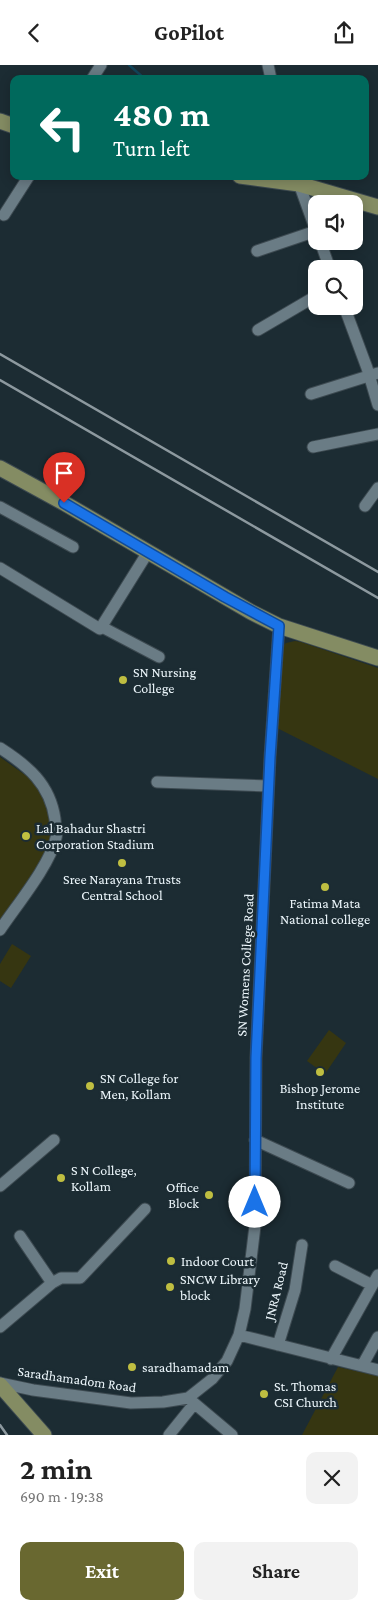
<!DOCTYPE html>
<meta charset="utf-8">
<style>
body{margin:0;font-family:"Crimson Pro",serif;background:#f2f2f2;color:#222;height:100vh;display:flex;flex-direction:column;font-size:19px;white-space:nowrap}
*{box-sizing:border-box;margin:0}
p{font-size:16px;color:#767676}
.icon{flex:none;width:28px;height:28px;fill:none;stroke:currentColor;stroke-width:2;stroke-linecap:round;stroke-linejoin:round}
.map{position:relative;height:1370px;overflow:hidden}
.sheet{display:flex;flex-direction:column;background:#fff;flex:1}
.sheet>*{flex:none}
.top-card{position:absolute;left:10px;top:10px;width:359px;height:105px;border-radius:10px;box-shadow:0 2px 12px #0003;background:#00695c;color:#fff;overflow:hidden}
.controls{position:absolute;left:308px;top:130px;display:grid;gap:10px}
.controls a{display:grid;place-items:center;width:55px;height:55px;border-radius:10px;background:#fff;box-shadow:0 2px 12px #0003;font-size:25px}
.pin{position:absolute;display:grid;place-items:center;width:42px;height:42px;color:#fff;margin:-51px -21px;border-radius:50% 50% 50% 0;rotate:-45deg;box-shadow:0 0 5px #0007}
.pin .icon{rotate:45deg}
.me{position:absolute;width:55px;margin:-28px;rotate:0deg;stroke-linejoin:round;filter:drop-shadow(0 0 4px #0008)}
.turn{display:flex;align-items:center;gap:18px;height:105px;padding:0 20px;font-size:22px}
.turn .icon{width:65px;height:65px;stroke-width:2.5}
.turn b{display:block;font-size:35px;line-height:42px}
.round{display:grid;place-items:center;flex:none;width:52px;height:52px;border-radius:10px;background:#f2f2f2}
.headline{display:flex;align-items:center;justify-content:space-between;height:85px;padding:0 20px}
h1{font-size:30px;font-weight:700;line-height:38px}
.primary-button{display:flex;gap:10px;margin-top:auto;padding:10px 20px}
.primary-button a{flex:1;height:58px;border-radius:10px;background:#696830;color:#fff;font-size:20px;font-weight:700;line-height:58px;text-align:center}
.primary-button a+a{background:#f2f2f2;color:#222}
header{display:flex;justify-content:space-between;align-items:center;height:65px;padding:0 20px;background:#fff;font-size:22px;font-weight:700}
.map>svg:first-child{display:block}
.green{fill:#363611}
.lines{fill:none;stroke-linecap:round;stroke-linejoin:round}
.stream{stroke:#11455a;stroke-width:2.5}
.minor-casing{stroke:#3d4a51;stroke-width:13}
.major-casing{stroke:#3d4a51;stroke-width:17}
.minor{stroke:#6a7c85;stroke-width:11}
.major{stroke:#848c63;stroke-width:15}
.rail{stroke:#8d999f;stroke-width:2.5}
.route-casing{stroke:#114b97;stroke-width:12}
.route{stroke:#1a73e8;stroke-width:9}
.poi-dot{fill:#bfbe41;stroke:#1c2c33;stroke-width:2}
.labels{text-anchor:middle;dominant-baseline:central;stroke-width:5;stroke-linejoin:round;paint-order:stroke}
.poi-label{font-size:14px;fill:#ecf6fb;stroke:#1c2c33;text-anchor:start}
.street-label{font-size:14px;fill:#ecf6fb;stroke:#1c2c33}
</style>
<header><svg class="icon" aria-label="back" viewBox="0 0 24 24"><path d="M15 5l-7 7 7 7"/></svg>GoPilot<svg class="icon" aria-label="share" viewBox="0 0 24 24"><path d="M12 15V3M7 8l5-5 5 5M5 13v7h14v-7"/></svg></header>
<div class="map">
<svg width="378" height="1370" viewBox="0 0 378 1370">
<rect width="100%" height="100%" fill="#1c2c33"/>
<path class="green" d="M 295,576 L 301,577 L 378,603 L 378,714 L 277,663 L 281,583 L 286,578 Z
M 0,692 L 28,712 L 40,726 L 48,741 L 53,761 L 50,781 L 0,860 Z
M 12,879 L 31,891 L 11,923 L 0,916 L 0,899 Z
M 329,965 L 346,978 L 325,1009 L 307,996 Z
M 338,1302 L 378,1311 L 378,1370 L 302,1370 Z"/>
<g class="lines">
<path class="stream" d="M 129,0 L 145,14"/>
<g class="minor-casing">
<path id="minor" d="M 268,0 L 271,14
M 92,14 L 101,0
M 297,113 L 316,166
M 4,150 L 29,111
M 320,176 L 330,204
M 257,186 L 316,166
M 344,241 L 367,303 L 378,340
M 258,265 L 316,231
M 311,329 L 378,308
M 313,382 L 378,369
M 365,441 L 378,423
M 0,442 L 73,482
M 0,503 L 100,564 L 148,487
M 102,562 L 159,592
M 0,683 C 28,701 50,719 55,754 C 55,759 58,767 56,773 C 50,800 16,841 0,865
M 157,717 L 268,721
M 255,1075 L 349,1118
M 0,1121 L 54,1075
M 20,1171 L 52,1218
M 335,1201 L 372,1220
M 0,1262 L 52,1218 L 61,1213 L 80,1213 L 145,1144
M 239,1270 L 378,1305
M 278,1280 L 295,1225 L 302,1180
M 331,1294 L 378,1210
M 362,1301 L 378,1272
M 0,1318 L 33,1325 L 131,1338 L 163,1337 L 188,1333 L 212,1314 L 227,1296 L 239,1270 L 245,1244 L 255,1161 L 256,993 L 270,692 L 279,561
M 188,1333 L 232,1370
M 169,1370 L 194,1339"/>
</g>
<g class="major-casing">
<path id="major" d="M 0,56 L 14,61
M 240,111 L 299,119 L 378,142
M 0,403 L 64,438 L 251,547 L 279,561 L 378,593
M 0,1320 L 44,1370"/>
</g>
<use href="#minor" class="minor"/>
<use href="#major" class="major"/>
<path class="rail" d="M 0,289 L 378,507
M 0,315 L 378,533
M 0,1360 L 7,1370"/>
</g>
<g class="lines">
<g class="route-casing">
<path id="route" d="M 64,438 L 225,532 L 279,561 L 270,692 L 256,993 L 255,1137"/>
</g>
<use href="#route" class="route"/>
</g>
<g class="poi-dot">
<circle cx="123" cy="615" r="5"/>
<circle cx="26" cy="771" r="5"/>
<circle cx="122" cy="798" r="5"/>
<circle cx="325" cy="822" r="5"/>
<circle cx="320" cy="1007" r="5"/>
<circle cx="90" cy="1021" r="5"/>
<circle cx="61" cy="1113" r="5"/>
<circle cx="209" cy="1130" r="5"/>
<circle cx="171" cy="1196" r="5"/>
<circle cx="170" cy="1222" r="5"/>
<circle cx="132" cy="1302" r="5"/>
<circle cx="264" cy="1329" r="5"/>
</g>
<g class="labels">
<g class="poi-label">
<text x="133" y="607">SN Nursing<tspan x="133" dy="16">College</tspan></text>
<text x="36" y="763">Lal Bahadur Shastri<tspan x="36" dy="16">Corporation Stadium</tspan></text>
<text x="122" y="814" text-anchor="middle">Sree Narayana Trusts<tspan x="122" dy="16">Central School</tspan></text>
<text x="325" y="838" text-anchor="middle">Fatima Mata<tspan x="325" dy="16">National college</tspan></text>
<text x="100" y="1013">SN College for<tspan x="100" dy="16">Men, Kollam</tspan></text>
<text x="320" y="1023" text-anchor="middle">Bishop Jerome<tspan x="320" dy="16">Institute</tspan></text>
<text x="71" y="1105">S N College,<tspan x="71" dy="16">Kollam</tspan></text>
<text x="199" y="1122" text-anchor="end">Office<tspan x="199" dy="16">Block</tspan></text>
<text x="181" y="1196">Indoor Court</text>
<text x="180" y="1214">SNCW Library<tspan x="180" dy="16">block</tspan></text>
<text x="142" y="1302">saradhamadam</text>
<text x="274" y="1321">St. Thomas<tspan x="274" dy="16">CSI Church</tspan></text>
</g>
<g class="street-label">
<text transform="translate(245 900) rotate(-87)">SN Womens College Road</text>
<text transform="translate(276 1226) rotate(-76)">JNRA Road</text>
<text transform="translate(77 1314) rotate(8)">Saradhamadom Road</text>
</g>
</g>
</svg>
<div class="controls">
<a><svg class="icon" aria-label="sound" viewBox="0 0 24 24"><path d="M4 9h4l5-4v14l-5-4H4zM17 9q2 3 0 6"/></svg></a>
<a><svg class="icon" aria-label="search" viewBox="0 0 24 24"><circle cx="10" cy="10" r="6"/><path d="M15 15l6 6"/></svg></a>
</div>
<div class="pin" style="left:64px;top:438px;background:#d93025"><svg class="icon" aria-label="arrive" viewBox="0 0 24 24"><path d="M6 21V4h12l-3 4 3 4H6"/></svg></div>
<svg class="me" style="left:255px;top:1137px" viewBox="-20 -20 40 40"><circle r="19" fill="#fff"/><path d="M0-13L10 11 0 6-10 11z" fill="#1a73e8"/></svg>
<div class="top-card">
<div class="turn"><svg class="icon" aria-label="left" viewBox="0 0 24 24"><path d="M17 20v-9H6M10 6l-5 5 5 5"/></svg><div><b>480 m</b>Turn left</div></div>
</div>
</div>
<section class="sheet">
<div class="headline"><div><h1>2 min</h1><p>690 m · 19:38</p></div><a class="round"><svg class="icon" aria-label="close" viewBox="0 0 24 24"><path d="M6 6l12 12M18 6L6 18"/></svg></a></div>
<div class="primary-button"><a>Exit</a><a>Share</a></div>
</section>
